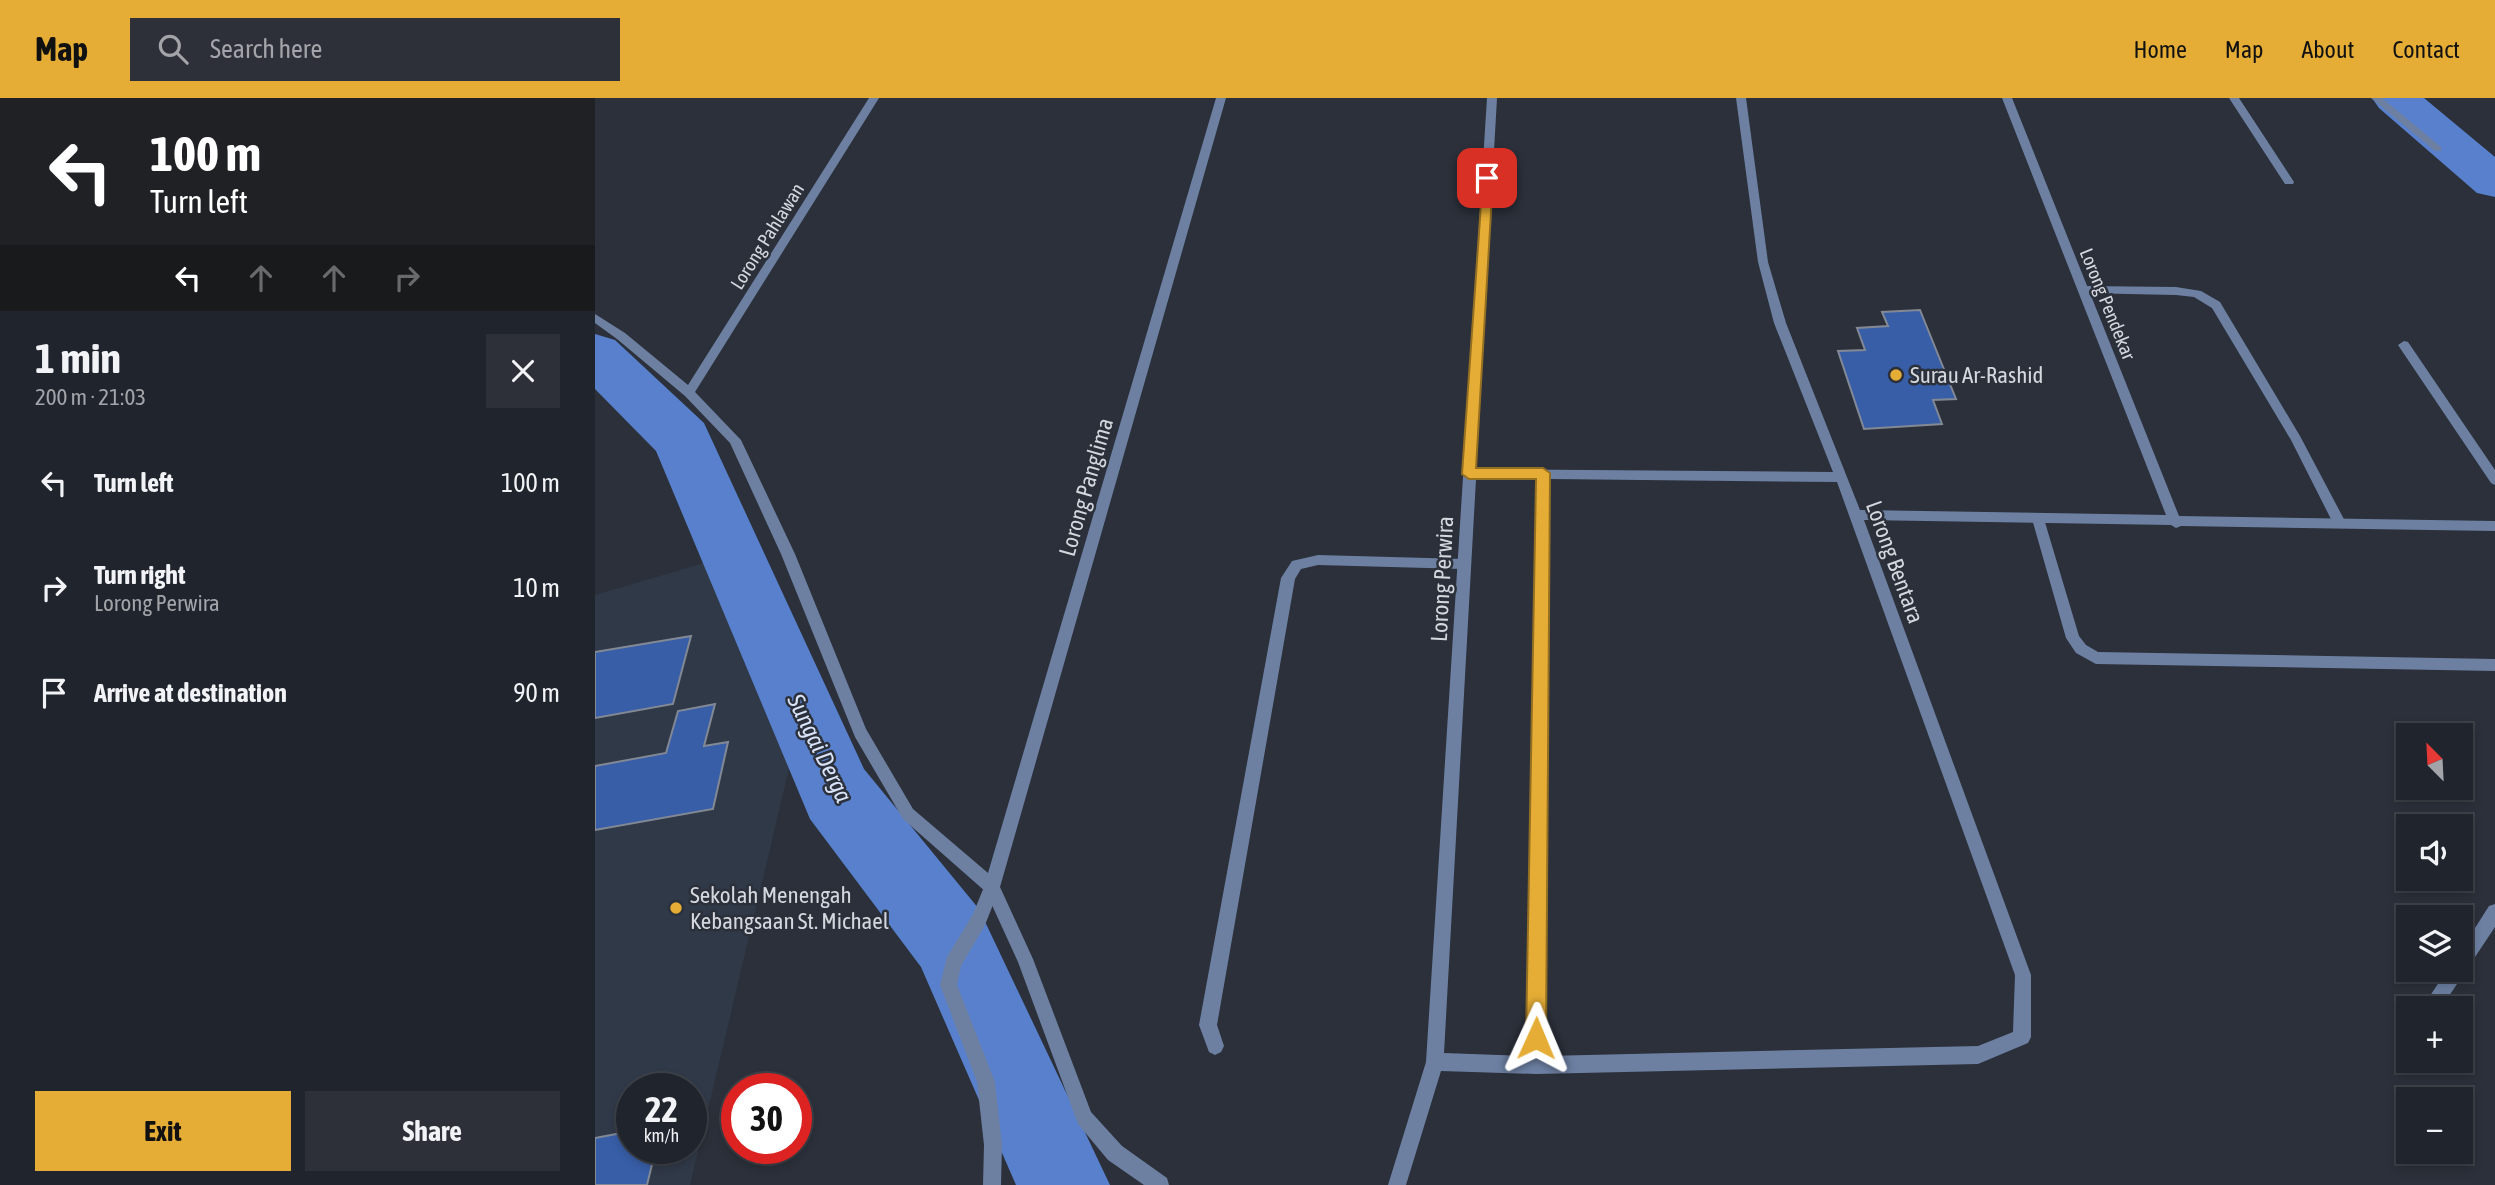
<!DOCTYPE html>
<meta charset="utf-8">
<style>
body{margin:0;font-family:"Asap Condensed",sans-serif;background:#2d3038;color:#f1f3f6;height:100vh;display:flex;flex-direction:column;font-size:26px;white-space:nowrap}
*{box-sizing:border-box;margin:0}
p{font-size:23px;color:#a2a4a9}
.icon{flex:none;width:38px;height:38px;fill:none;stroke:currentColor;stroke-width:2;stroke-linecap:round;stroke-linejoin:round}
.map{position:relative;flex:1;overflow:hidden}
.side{display:flex;flex-direction:column;background:#20242c;width:595px}
.side>*{flex:none}
.top-card{background:#202124;color:#fff;overflow:hidden}
.needle{width:46px;rotate:336deg}
.fabs{position:absolute;left:1801px;top:625px;display:grid;gap:14px}
.fabs a{display:grid;place-items:center;width:77px;height:77px;border-radius:0px;background:#20242c;box-shadow:0 4px 10px #0003,0 0 0 2px #3d4148;font-size:35px}
.speed{position:absolute;left:21px;top:975px;display:flex;gap:14px;font-size:35px;font-weight:700;text-align:center}
.speed>*{display:grid;place-content:center;width:91px;height:91px;border-radius:50%;background:#20242c;box-shadow:0 4px 10px #0003,0 0 0 2px #3d4148;line-height:1}
.speed small{font-size:18px;font-weight:400}
.speed .limit{border:10px solid #d22;background:#fff;color:#111}
.pin{position:absolute;display:grid;place-items:center;width:60px;height:60px;color:#fff;margin:-30px;border-radius:14px;box-shadow:0 4px 10px #0006}
.me{position:absolute;width:77px;margin:-38px;rotate:1deg;stroke-linejoin:round;filter:drop-shadow(0 0 5px #0008)}
.turn{display:flex;align-items:center;gap:24px;height:147px;padding:0 35px;font-size:32px}
.turn .icon{width:91px;height:91px;stroke-width:2.5}
.turn b{display:block;font-size:49px;line-height:60px}
.lanes{display:flex;align-items:center;height:66px;padding:0 35px;background:#0003;justify-content:center;gap:35px;direction:ltr}
.lanes .off{opacity:.35}
.round{display:grid;place-items:center;flex:none;width:74px;height:74px;border-radius:0px;background:#2d3038}
.head{display:flex;align-items:center;justify-content:space-between;height:119px;padding:0 35px}
h1{font-size:42px;font-weight:700;line-height:52px}
.primary-button{display:flex;gap:14px;margin-top:auto;padding:14px 35px}
.primary-button a{flex:1;height:80px;border-radius:0px;background:#e5ad35;color:#111;font-size:28px;font-weight:700;line-height:80px;text-align:center}
.primary-button a+a{background:#2d3038;color:#f1f3f6}
ul{padding:0;list-style:none}
li{display:flex;align-items:center;gap:21px;height:105px;padding:0 35px}
li div{flex:1}
li b{display:block;font-size:26px}
li em{font-style:normal}
header{display:flex;align-items:center;gap:42px;box-sizing:border-box;height:98px;padding:0 35px;background:#e5ad35;color:#111}
header strong{font-size:33px}
nav{display:flex;gap:38px;margin-inline-start:auto;font-size:24px}
.search{width:490px;height:63px;background:#2d3038;display:flex;align-items:center;gap:18px;box-sizing:border-box;padding:0 24px;border-radius:0px;color:#a2a4a9;font-size:26px}
main{display:flex;flex:1;min-height:0}
.map>svg:first-child{display:block}
.built{fill:#303948;fill-rule:evenodd}
.lines{fill:none;stroke-linecap:round;stroke-linejoin:round}
.river{fill:#5880cc;fill-rule:evenodd}
.building{fill:#385ea7;stroke:#828995;stroke-width:2}
.lane{fill:#6d80a2;fill-rule:evenodd}
.street{fill:#6d80a2;fill-rule:evenodd}
.route{fill:#e5ad35;stroke:#957022;stroke-width:2}
.poi-dot{fill:#e5ad35;stroke:#2b303a;stroke-width:2.5}
.labels{text-anchor:middle;dominant-baseline:central;stroke-width:5;stroke-linejoin:round;paint-order:stroke}
.far-street-label{font-size:19px;fill:#d4d8de;stroke:#2b303a}
.poi-label{font-size:23px;fill:#d4d8de;stroke:#2b303a;text-anchor:start}
.street-label{font-size:23px;fill:#d4d8de;stroke:#2b303a}
.water-label{font-size:24px;font-style:italic;fill:#d9e4f9;stroke:#2b303a}
</style>
<header>
<strong>Map</strong>
<div class="search"><svg class="icon" aria-label="search" viewBox="0 0 24 24"><circle cx="10" cy="10" r="6"/><path d="M15 15l6 6"/></svg>Search here</div>
<nav><a>Home</a><a>Map</a><a>About</a><a>Contact</a></nav>
</header>
<main>
<section class="side">
<div class="top-card">
<div class="turn"><svg class="icon" aria-label="left" viewBox="0 0 24 24"><path d="M17 20v-9H6M10 6l-5 5 5 5"/></svg><div><b>100 m</b>Turn left</div></div>
<div class="lanes"><svg class="icon" aria-label="left" viewBox="0 0 24 24"><path d="M17 20v-9H6M10 6l-5 5 5 5"/></svg><svg class="icon off" aria-label="ahead" viewBox="0 0 24 24"><path d="M12 20V5M6 11l6-6 6 6"/></svg><svg class="icon off" aria-label="ahead" viewBox="0 0 24 24"><path d="M12 20V5M6 11l6-6 6 6"/></svg><svg class="icon off" aria-label="right" viewBox="0 0 24 24"><path d="M7 20v-9h11M14 6l5 5-5 5"/></svg></div>
</div>
<div class="head"><div><h1>1 min</h1><p>200 m · 21:03</p></div><a class="round"><svg class="icon" aria-label="close" viewBox="0 0 24 24"><path d="M6 6l12 12M18 6L6 18"/></svg></a></div>
<ul>
<li><svg class="icon" aria-label="left" viewBox="0 0 24 24"><path d="M17 20v-9H6M10 6l-5 5 5 5"/></svg><div><b>Turn left</b></div><em>100 m</em></li>
<li><svg class="icon" aria-label="right" viewBox="0 0 24 24"><path d="M7 20v-9h11M14 6l5 5-5 5"/></svg><div><b>Turn right</b><p>Lorong Perwira</p></div><em>10 m</em></li>
<li><svg class="icon" aria-label="arrive" viewBox="0 0 24 24"><path d="M6 21V4h12l-3 4 3 4H6"/></svg><div><b>Arrive at destination</b></div><em>90 m</em></li>
</ul>
<div class="primary-button"><a>Exit</a><a>Share</a></div>
</section>
<div class="map">
<svg width="1900" height="1087" viewBox="0 0 1900 1087">
<rect width="100%" height="100%" fill="#2b303a"/>
<path class="built" d="M 126,460 L 204,629 L 95,1087 L 0,1087 L 0,497 ZM 37,990 L 96,990 L 96,1050 L 37,1050 Z"/>
<g class="lines">
<path class="river" d="M 1777,0 L 1829,0 L 1900,59 L 1900,99 L 1882,95 L 1784,10 Z
M 0,236 L 20,242 L 109,325 L 269,671 L 384,811 L 515,1087 L 421,1087 L 326,869 L 215,721 L 61,353 L 0,291 Z"/>
</g>
<path class="building" d="M 1325,212 L 1361,301 L 1338,302 L 1347,326 L 1269,331 L 1243,253 L 1270,252 L 1262,230 L 1293,228 L 1287,214 Z
M 96,538 L 78,606 L 0,620 L 0,554 Z
M 120,606 L 109,648 L 133,644 L 118,711 L 0,732 L 0,668 L 71,655 L 83,613 Z
M 37,1033 L 37,1050 L 61,1050 L 52,1087 L 0,1087 L 0,1040 Z"/>
<g class="lines">
<path class="lane" d="M 1489,188 L 1581,189 L 1606,193 L 1625,204 L 1705,338 L 1751,425 L 1750,429 L 1740,429 L 1696,342 L 1617,210 L 1599,199 L 1581,197 L 1485,195 L 1484,192 Z
M 1443,416 L 1449,421 L 1484,538 L 1491,547 L 1503,554 L 1900,561 L 1900,573 L 1501,566 L 1481,555 L 1471,540 L 1437,421 Z
M 723,457 L 869,461 L 876,466 L 869,471 L 723,467 L 706,471 L 700,481 L 622,927 L 629,948 L 626,954 L 620,957 L 614,954 L 604,927 L 686,480 L 697,463 Z
M 397,781 L 403,784 L 405,789 L 390,827 L 366,868 L 362,887 L 400,984 L 407,1047 L 406,1087 L 388,1087 L 389,1047 L 382,984 L 345,887 L 352,859 L 378,816 L 391,784 Z"/>
<path class="street" d="M 274,0 L 284,0 L 100,294 L 146,342 L 200,456 L 271,631 L 318,711 L 393,775 L 621,0 L 631,0 L 405,789 L 438,861 L 496,1014 L 527,1048 L 572,1080 L 574,1087 L 549,1087 L 513,1062 L 483,1026 L 423,864 L 391,794 L 308,721 L 260,639 L 186,456 L 135,345 L 90,298 L 22,241 L 0,225 L 0,216 L 30,235 L 93,287 Z
M 892,0 L 902,0 L 881,371 L 1238,374 L 1179,225 L 1163,164 L 1141,0 L 1151,0 L 1173,164 L 1191,225 L 1265,412 L 1571,417 L 1407,0 L 1417,0 L 1584,418 L 1900,423 L 1900,433 L 1586,428 L 1581,430 L 1576,427 L 1269,422 L 1436,877 L 1436,939 L 1433,945 L 1383,966 L 941,976 L 846,973 L 811,1087 L 793,1087 L 831,964 ZM 881,381 L 942,381 L 932,958 L 849,955 ZM 954,381 L 1242,384 L 1420,877 L 1418,934 L 1383,948 L 950,958 Z
M 1634,0 L 1644,0 L 1699,84 L 1698,86 L 1690,86 Z
M 1776,0 L 1787,0 L 1846,49 L 1846,53 L 1840,53 Z
M 1809,243 L 1813,244 L 1900,372 L 1900,387 L 1896,385 L 1805,250 L 1803,247 Z
M 1900,806 L 1900,829 L 1846,910 L 1827,910 L 1852,872 L 1866,872 L 1866,852 L 1894,808 Z"/>
</g>
<path class="route" d="M 888,78 L 898,80 L 881,370 L 948,370 L 955,375 L 951,940 L 948,947 L 941,950 L 934,947 L 931,940 L 941,381 L 874,381 L 867,376 Z"/>
<g class="poi-dot">
<circle cx="1301" cy="277" r="7"/>
<circle cx="81" cy="810" r="7"/>
</g>
<g class="labels">
<g class="far-street-label">
<text transform="translate(172 138) rotate(-58)">Lorong Pahlawan</text>
<text transform="translate(1513 206) rotate(68)">Lorong Pendekar</text>
</g>
<g class="poi-label">
<text x="1315" y="277">Surau Ar-Rashid</text>
<text x="95" y="797">Sekolah Menengah<tspan x="95" dy="26">Kebangsaan St. Michael</tspan></text>
</g>
<g class="street-label">
<text transform="translate(491 389) rotate(-74)">Lorong Panglima</text>
<text transform="translate(1300 464) rotate(70)">Lorong Bentara</text>
<text transform="translate(847 481) rotate(-87)">Lorong Perwira</text>
</g>
<g class="water-label">
<text transform="translate(225 650) rotate(64)">Sungai Derga</text>
</g>
</g>
</svg>
<div class="fabs">
<a><svg class="needle" viewBox="-14 -14 28 28"><path d="M0-13l5 13h-10z" fill="#e53935"/><path d="M0 13l5-13h-10z" fill="#a2a4a9"/></svg></a>
<a><svg class="icon" aria-label="sound" viewBox="0 0 24 24"><path d="M4 9h4l5-4v14l-5-4H4zM17 9q2 3 0 6"/></svg></a>
<a><svg class="icon" aria-label="layers" viewBox="0 0 24 24"><path d="M12 4l9 5-9 5-9-5zM3 14l9 5 9-5"/></svg></a>
<a>+</a>
<a>−</a>
</div>
<div class="speed"><div>22<small>km/h</small></div><div class="limit">30</div></div>
<div class="pin" style="left:892px;top:80px;background:#d93025"><svg class="icon" aria-label="arrive" viewBox="0 0 24 24"><path d="M6 21V4h12l-3 4 3 4H6"/></svg></div>
<svg class="me" style="left:941px;top:940px" viewBox="-20 -20 40 40"><path d="M0-17L14 15 0 8-14 15z" fill="#e5ad35" stroke="#fff" stroke-width="4"/></svg>
</div>
</main>
